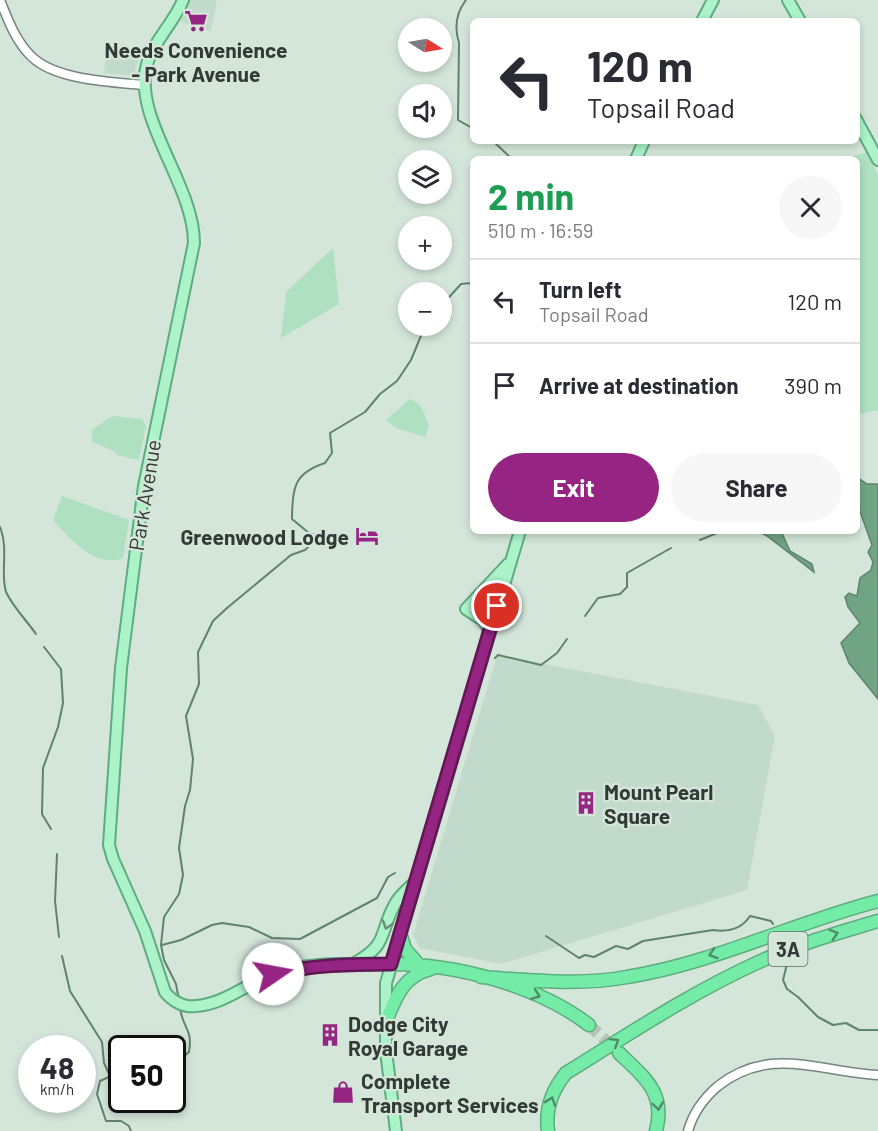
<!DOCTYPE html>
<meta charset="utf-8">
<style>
body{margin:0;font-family:Barlow,sans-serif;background:#f7f7f7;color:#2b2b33;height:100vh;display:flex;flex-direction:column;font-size:22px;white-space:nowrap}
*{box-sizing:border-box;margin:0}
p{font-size:20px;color:#7c7c81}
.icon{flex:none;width:33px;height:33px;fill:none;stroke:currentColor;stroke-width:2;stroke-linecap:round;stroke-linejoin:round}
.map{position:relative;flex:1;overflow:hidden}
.details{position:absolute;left:470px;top:156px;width:390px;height:378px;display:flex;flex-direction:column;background:#fff;border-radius:9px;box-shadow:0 3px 9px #0003}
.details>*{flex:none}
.hud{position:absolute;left:470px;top:18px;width:390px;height:126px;border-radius:9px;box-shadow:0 3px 9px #0003;background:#fff;color:#2b2b33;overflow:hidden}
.needle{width:39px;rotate:101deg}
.tools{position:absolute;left:398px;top:18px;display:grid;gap:12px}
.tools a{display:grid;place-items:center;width:54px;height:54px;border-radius:50%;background:#fff;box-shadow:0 3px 9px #0003;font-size:30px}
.speed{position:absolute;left:18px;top:1035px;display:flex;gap:12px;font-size:30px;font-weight:700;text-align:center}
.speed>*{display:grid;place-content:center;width:78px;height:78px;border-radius:50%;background:#fff;box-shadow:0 3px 9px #0003;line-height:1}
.speed small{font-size:15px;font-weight:400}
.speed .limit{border:3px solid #111;border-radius:9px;background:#fff;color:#111}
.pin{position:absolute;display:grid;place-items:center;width:51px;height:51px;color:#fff;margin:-26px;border:3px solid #fff;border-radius:50%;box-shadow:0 2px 6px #0007}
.me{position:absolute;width:66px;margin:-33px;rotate:78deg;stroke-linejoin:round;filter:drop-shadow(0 0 4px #0008)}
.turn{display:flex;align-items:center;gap:21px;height:126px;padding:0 18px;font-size:27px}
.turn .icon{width:78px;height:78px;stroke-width:2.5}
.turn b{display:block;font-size:42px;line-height:51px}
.round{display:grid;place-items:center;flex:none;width:63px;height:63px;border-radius:32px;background:#f7f7f7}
.headline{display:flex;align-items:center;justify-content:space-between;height:102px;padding:0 18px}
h1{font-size:36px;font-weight:700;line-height:45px;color:#1e9e55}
.button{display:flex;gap:12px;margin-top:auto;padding:12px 18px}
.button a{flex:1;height:69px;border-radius:36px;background:#952483;color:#fff;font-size:24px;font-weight:700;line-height:69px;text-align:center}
.button a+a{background:#f7f7f7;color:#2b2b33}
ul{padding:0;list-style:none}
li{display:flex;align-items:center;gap:18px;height:84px;padding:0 18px;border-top:2px solid #e1e1e2}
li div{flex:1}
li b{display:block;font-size:22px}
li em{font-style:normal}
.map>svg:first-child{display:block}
.built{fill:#c2dacb}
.green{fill:#afe0c1}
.water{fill:#70a484;stroke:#5e846d;stroke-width:1.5}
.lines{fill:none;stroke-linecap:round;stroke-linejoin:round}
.stream{stroke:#5e846d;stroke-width:2}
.highway-tunnel{stroke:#b4c4b9;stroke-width:12;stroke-dasharray:12 6;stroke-linecap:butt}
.minor-casing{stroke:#76867c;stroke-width:11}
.major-casing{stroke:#5dad7f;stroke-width:14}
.highway-casing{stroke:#5dad7f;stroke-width:15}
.minor{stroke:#fff;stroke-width:8}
.major{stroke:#acf3ca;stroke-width:10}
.highway{stroke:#74eba7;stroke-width:12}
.oneway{stroke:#698d79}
.oneway2{stroke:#508a69}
.route-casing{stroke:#611755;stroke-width:15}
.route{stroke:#952483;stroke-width:10}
.labels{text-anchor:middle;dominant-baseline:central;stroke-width:4.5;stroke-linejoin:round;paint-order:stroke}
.shield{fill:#d4e6da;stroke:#636e67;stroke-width:1.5}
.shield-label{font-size:20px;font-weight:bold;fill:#333a36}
.poi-label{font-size:21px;font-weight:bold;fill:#333a36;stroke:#d4e6da;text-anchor:start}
.street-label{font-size:21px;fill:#333a36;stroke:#d4e6da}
</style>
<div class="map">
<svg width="878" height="1131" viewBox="0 0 878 1131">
<rect width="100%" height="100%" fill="#d4e6da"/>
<path class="built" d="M 188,0 L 217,0 L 211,31 L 181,22 Z
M 108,42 L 141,53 L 133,76 L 104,73 Z
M 497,655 L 758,705 L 775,736 L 747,890 L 501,964 L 420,948 L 413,935 Z"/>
<path class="green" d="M 867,152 L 878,175 L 878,410 L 857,414 L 856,159 L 843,159 Z
M 333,248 L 339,304 L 281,338 L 286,292 Z
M 410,399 L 420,405 L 429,425 L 425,437 L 396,428 L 386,420 Z
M 112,416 L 142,419 L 146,426 L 139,460 L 116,455 L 116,452 L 92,442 L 92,430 Z
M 62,496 L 129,520 L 123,558 C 94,569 70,538 53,520 Z"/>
<path class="water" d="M 857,477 L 867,484 L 878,484 L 878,699 L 849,663 L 841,643 L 860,623 L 848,607 L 845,597 L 849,593 L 857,596 L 860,578 L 871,570 L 873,562 L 868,552 L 872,545 L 857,503 Z
M 757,531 L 781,531 L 790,551 L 812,564 L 814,572 L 767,536 Z"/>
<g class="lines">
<path class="stream" d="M 466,0 C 456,13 454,27 459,43 L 458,120 L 472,128
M 493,141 L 512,159
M 441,306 L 461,284 L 472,283
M 0,527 C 9,549 0,572 6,592 C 13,607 27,621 36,634
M 700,540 L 722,531
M 585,616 L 598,598 L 620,594 L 627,587 L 627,573 L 671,548
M 44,647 L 61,669 L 63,703 L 58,727 L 43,768 L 42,814 L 51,829
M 495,658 L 498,655 L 541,665 L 557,653 L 567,639
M 57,854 L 55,901 L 59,937
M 546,936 L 579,958 L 585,955 L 594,957 L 616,946 L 628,949 L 643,941 L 713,930 C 727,932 741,930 750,916 L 771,921 L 773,924
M 162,945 L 181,940 L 212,925 L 222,923 L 249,927 L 272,938 L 300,939 L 377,898 L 388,877 L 395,873
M 62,956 L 70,991 L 102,1042 L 104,1063 L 110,1076
M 787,964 L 783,980 L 787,989 L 798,997 L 818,1017 L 833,1025 L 846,1023 L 859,1030 L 878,1030
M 179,1000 L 176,984 L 164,960 L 161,945 L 164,917 L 179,894 L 183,875 L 179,848 L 185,806 L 190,790 L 193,759 L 186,716 L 199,684 L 198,652 L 213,621 L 227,608 L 291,555 L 305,550 L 315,541 L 315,535 L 309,533 L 292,519 C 292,488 294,473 325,463 L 332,453 L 330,433 L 365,412 L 380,394 L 397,381 L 411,360 L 425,326
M 172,1059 L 181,1059 L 189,1052 C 193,1029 183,1029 180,1008
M 122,1071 L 100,1081 L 97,1094 L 106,1121 L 121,1121 L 129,1126 L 131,1131"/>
<path class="highway-tunnel" d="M 589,1025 L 617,1051"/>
<g class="minor-casing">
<path id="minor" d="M 0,0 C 8,20 16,42 32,57 C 56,80 111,82 143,85
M 688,1131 C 693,1113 704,1098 718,1086 C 770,1045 820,1072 878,1075"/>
</g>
<g class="major-casing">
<path id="major" d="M 183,0 C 174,23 154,40 147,64 C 132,118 194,184 194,243 L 144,486 L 121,668 L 109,845 L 113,859 L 145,931 L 165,992 C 172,1001 184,1008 196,1006 C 224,1004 247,984 272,974 C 308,961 353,964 391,964
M 788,0 L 800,21
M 702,21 L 713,0
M 856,119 L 878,160
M 636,159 L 644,141
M 490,631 L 483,620 L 466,609 L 508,564
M 353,964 C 390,944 378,934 395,904 C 399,896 408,889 414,883
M 396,1131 L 386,1051 L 386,983 L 520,531"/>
</g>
<g class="highway-casing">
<path id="highway" d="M 400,933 L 405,949 L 419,965
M 391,964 C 456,964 537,985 589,1025
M 481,977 C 529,980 579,986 627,977 C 714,963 793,923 878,901
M 385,1024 C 395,999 402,976 431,969
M 619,1053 C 645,1078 666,1093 656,1131
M 548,1131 C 545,1109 552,1090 566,1073 C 629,1034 692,992 761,961 C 798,944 838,933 878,921"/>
</g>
<use href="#minor" class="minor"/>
<use href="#major" class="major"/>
<use href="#highway" class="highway"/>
</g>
<defs><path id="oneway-chevron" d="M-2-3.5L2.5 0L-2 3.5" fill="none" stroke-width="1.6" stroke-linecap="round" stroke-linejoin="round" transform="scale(1.5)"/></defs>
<use class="oneway" href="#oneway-chevron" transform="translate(387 925) rotate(108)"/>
<g class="oneway2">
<use href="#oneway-chevron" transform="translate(834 934) rotate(-17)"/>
<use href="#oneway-chevron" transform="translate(713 954) rotate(162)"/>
<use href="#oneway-chevron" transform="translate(536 995) rotate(20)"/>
<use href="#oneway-chevron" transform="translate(615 1042) rotate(-32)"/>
<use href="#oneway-chevron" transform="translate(551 1101) rotate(-71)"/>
<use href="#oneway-chevron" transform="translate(658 1106) rotate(82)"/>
</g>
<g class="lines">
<g class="route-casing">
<path id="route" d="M 273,974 C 312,965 351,964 391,964 L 497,606"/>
</g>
<use href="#route" class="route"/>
</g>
<defs>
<g id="supermarket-bare" transform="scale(1.8)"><path d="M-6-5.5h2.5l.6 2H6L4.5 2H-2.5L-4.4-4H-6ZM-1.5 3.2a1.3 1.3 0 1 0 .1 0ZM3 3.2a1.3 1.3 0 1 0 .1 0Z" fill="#952483" stroke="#d4e6da" stroke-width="2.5" paint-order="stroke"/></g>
<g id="hotel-bare" transform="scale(1.8)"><path d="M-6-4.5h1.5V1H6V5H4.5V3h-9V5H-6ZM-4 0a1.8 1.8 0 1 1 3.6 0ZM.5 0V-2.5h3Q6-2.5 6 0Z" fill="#952483" stroke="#d4e6da" stroke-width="2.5" paint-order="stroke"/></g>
<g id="building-bare" transform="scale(1.8)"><path d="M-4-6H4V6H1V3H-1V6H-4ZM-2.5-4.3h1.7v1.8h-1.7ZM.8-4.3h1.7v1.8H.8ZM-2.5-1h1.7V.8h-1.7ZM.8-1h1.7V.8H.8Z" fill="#952483" stroke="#d4e6da" stroke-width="2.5" paint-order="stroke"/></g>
<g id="shop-bare" transform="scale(1.8)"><path d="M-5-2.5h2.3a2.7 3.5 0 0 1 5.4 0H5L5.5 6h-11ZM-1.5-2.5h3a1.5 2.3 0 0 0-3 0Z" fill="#952483" stroke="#d4e6da" stroke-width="2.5" paint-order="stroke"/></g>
</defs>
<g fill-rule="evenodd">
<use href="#supermarket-bare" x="196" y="21"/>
<use href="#hotel-bare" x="367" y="536"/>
<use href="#building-bare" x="586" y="803"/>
<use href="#building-bare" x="330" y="1035"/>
<use href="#shop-bare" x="343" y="1092"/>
</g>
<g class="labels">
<rect class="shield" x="768.5" y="932" width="39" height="34" rx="4.5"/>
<g class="shield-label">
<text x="788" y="949">3A</text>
</g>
<g class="poi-label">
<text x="196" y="49" text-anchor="middle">Needs Convenience<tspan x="196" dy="24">- Park Avenue</tspan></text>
<text x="349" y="536" text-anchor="end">Greenwood Lodge</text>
<text x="604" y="791">Mount Pearl<tspan x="604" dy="24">Square</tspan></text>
<text x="348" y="1023">Dodge City<tspan x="348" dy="24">Royal Garage</tspan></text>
<text x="361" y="1080">Complete<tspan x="361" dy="24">Transport Services</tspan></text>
</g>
<g class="street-label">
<text transform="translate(144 495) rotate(-81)">Park Avenue</text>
</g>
</g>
</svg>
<div class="tools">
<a><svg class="needle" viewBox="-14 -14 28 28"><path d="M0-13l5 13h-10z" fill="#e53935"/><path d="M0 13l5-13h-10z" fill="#7c7c81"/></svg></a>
<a><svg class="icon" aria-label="sound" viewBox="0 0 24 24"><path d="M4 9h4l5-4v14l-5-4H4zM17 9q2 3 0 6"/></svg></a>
<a><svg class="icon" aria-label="layers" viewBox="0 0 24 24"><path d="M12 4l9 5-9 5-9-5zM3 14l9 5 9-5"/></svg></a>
<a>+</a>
<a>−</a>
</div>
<div class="speed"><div>48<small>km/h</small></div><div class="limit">50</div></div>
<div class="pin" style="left:497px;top:606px;background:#d93025"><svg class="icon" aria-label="arrive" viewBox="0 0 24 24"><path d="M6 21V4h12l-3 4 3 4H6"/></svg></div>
<svg class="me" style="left:273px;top:974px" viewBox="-20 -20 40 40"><circle r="19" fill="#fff"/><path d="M0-13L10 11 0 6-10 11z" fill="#952483"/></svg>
<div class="hud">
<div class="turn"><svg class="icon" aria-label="left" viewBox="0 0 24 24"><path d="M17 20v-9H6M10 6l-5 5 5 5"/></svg><div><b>120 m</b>Topsail Road</div></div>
</div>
<section class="details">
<div class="headline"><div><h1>2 min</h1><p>510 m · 16:59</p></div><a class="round"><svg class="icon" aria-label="close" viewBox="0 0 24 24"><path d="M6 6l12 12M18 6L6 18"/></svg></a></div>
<ul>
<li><svg class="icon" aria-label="left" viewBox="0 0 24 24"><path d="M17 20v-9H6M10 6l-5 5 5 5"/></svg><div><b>Turn left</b><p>Topsail Road</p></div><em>120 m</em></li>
<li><svg class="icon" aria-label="arrive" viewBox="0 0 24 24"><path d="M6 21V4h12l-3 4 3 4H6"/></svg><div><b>Arrive at destination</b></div><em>390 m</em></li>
</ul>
<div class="button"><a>Exit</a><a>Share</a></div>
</section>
</div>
